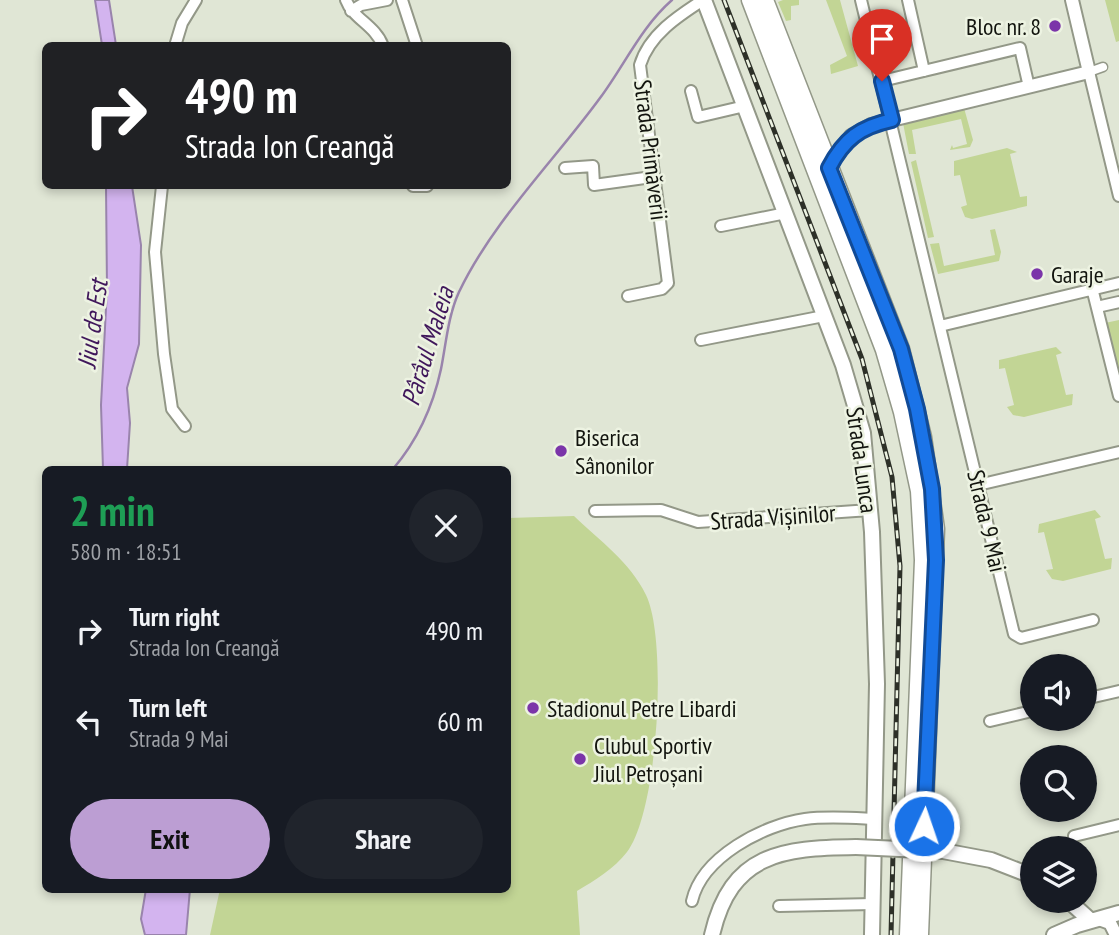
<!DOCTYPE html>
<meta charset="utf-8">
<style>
body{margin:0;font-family:"PT Sans Narrow",sans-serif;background:#20242c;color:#f1f3f6;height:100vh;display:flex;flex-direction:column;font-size:26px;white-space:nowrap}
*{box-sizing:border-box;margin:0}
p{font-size:23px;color:#9ea1a6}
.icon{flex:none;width:38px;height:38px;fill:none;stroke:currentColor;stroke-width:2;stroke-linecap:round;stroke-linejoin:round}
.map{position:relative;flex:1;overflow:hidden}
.sheet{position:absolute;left:42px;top:466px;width:469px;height:427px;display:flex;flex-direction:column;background:#171b24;border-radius:10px;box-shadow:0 4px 10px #0003}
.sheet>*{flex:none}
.top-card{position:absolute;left:42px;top:42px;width:469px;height:147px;border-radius:10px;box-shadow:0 4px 10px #0003;background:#202124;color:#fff;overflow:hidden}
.controls{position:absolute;left:1020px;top:654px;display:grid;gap:14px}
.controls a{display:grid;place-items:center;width:77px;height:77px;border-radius:50%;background:#171b24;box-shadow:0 4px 10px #0003;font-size:35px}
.pin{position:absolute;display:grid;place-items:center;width:60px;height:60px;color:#fff;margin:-72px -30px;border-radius:50% 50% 50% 0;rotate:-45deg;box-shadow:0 0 7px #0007}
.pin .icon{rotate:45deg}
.me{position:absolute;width:77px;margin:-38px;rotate:3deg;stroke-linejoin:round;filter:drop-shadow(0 0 5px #0008)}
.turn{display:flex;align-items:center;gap:24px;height:147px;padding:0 28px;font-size:32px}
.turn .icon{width:91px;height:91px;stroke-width:2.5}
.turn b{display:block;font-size:49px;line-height:60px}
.round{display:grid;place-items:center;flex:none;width:74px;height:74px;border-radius:37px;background:#20242c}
.head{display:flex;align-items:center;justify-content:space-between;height:119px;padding:0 28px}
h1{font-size:42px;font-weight:700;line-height:52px;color:#1e9e55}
.cta{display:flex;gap:14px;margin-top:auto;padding:14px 28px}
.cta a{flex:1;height:80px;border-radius:42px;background:#bc9ed3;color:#111;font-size:28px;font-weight:700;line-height:80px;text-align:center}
.cta a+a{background:#20242c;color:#f1f3f6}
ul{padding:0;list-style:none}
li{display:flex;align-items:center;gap:21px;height:91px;padding:0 28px}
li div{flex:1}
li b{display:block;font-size:26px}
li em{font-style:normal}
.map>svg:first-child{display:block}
.green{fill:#c2d595}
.water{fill:#d3b4ef;stroke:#9984ac;stroke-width:2}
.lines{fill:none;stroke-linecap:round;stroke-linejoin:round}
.stream{stroke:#9984ac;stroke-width:2.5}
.pedestrian-casing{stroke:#939888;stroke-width:11}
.minor-casing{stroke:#939888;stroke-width:14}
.tertiary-casing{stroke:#939888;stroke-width:16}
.secondary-casing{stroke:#939888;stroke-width:18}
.primary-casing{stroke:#939888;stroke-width:19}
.pedestrian{stroke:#fff;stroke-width:8}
.minor{stroke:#fff;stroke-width:10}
.tertiary{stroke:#fff;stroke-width:12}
.secondary{stroke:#fff;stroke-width:14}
.primary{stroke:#fff;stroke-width:16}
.rail-casing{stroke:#2d3028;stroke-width:5}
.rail{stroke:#edf3e2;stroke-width:2.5;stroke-dasharray:8;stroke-linecap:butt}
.secondary-bridge-casing{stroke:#939888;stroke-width:18;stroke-linecap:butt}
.secondary-bridge{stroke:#fff;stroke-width:14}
.route-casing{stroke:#114b97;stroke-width:18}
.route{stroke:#1a73e8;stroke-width:12}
.poi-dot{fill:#7b35a9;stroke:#edf3e2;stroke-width:2.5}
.labels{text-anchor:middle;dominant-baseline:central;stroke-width:5;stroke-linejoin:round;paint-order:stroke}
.poi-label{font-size:24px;fill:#12140e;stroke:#edf3e2;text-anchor:start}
.street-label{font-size:24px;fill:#12140e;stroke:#edf3e2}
.water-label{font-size:26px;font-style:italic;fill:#40175b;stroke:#edf3e2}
</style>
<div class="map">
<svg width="1119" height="935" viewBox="0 0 1119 935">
<rect width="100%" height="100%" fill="#e0e6d5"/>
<path class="green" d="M 783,0 L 799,0 L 799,5 L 791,6 L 791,20 L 786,21 L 778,2 Z
M 826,0 L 840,0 L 858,66 L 831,74 L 830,65 L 847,56 Z
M 1105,0 L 1119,0 L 1119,41 L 1116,42 Z
M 964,108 L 973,140 L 970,147 L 950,150 L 952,145 L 953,148 L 967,144 L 961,119 L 912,130 L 916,154 L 909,154 L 903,123 Z
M 1007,148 L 1017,152 L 1010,154 L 1020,197 L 1027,196 L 1027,206 L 972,219 L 965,217 L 961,207 L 967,205 L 960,175 L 954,176 L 954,161 Z
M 916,160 L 934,237 L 928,238 L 911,162 Z
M 995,229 L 1001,252 L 999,261 L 938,274 L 930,244 L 939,243 L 944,266 L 995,255 L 990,230 Z
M 1119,320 L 1119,370 L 1105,323 Z
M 1056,347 L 1062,353 L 1056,355 L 1066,395 L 1073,394 L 1072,405 L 1024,417 L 1013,415 L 1007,407 L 1014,405 L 1005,368 L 999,369 L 999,360 Z
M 1095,510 L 1101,517 L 1095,519 L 1105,559 L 1112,558 L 1111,569 L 1063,581 L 1052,579 L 1046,570 L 1053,569 L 1044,532 L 1038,533 L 1039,524 Z
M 574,516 C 599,540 631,563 646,595 C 668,640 658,812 627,852 C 615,868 594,881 577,891 L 580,935 L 210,935 L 220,889 L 508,889 L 508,518 Z"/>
<path class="water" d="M 95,0 L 109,0 L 116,45 L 102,45 Z
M 106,186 L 132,186 L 141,245 L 139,344 L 127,388 L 130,423 L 127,469 L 103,469 L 101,405 L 107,289 Z
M 146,889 L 190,889 L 186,935 L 145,935 L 141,919 Z"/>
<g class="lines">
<path class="stream" d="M 393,469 C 417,441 433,406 441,369 C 446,344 448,316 459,292 C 493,221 554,161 600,98 C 624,66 641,27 672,0"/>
<g class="pedestrian-casing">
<path id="pedestrian" d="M 1089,72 L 1103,67"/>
</g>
<g class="minor-casing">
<path id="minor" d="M 346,0 C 353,19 375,25 383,46
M 402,0 L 417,46
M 861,0 L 1014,634 L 1021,638 L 1093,620
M 908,0 L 924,71
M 351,11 L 361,5 L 387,0
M 175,46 L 182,23 L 196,0
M 1089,72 L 1119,196
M 882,81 L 1020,48 L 1029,87
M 691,91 L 698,117 L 745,106
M 565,168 L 593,166 L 594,185 L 652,177
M 162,186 L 155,252 L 164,354 L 172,409 L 185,426
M 413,186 L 427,186
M 721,226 L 786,213
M 1093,292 L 1119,396
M 628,296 L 662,289 L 668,283 L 640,65 C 649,35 678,16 703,0
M 1097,307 L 1119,302
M 940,326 L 1119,283
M 701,340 L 824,316
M 978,485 L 1119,452
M 595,511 L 661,510 L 698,522 L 870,510
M 1085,699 L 1119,691
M 990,721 L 1032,711
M 1074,836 L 1119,825
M 692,901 C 702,857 763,825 805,819 C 828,816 853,818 876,819
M 779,906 L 873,904"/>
</g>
<g class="tertiary-casing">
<path id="tertiary" d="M 826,170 L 851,136 L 871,125 L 1089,72 L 1072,0
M 1099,919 L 1110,923 L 1116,935"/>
</g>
<g class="secondary-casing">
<path id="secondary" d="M 704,0 L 843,365 L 863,433 L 872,532 L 877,684 L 872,935
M 943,851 L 991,860 L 1032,876
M 1069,901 L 1091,921
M 712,935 C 731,853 782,848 856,847
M 1054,935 L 1077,925 L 1119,913"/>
</g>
<g class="primary-casing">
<path id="primary" d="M 750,0 L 884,350 L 902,412 L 919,491 L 923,560 L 908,935
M 765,0 L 901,349 L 923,437 L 936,529 L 920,935"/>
</g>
<use href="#pedestrian" class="pedestrian"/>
<use href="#minor" class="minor"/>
<use href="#tertiary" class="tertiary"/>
<use href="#secondary" class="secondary"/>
<use href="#primary" class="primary"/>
<g class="rail-casing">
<path id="rail" d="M 724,0 L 862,359 L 892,477 L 900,566 L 891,935"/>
</g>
<use href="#rail" class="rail"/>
<g class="secondary-bridge-casing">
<path id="secondary-bridge" d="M 856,847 L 943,851"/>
</g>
<use href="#secondary-bridge" class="secondary-bridge"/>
</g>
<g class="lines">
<g class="route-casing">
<path id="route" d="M 882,81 L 892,120 C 860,127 844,139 829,168 L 901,349 L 917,409 L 932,489 L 936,560 L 924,826"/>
</g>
<use href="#route" class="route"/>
</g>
<g class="poi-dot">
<circle cx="1055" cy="26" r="7"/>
<circle cx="1037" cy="274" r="7"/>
<circle cx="561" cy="451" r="7"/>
<circle cx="533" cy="708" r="7"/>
<circle cx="580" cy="759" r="7"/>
</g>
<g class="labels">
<g class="poi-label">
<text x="1041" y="26" text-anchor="end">Bloc nr. 8</text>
<text x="1051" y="274">Garaje</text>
<text x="575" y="437">Biserica<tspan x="575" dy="28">Sânonilor</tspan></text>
<text x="547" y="708">Stadionul Petre Libardi</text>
<text x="594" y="745">Clubul Sportiv<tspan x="594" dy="28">Jiul Petroșani</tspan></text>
</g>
<g class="street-label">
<text transform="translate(651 150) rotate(83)">Strada Primăverii</text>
<text transform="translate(862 460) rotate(82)">Strada Lunca</text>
<text transform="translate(773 517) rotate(-4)">Strada Vișinilor</text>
<text transform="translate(987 521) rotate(77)">Strada 9 Mai</text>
</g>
<g class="water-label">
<text transform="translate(92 324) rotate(-82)">Jiul de Est</text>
<text transform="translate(427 346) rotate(-73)">Pârâul Maleia</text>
</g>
</g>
</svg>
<div class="controls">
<a><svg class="icon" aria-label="sound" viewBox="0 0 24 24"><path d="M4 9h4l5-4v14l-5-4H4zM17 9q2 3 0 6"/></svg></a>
<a><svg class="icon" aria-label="search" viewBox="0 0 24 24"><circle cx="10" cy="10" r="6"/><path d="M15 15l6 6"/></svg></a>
<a><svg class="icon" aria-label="layers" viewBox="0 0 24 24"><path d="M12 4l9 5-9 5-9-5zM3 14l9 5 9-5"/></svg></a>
</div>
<div class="pin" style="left:882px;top:81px;background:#d93025"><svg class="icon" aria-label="arrive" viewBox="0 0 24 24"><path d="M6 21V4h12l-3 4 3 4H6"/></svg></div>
<svg class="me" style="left:924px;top:826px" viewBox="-20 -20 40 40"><circle r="17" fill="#1a73e8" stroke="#fff" stroke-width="3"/><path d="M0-11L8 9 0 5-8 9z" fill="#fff"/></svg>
<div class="top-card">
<div class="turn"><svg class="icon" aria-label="right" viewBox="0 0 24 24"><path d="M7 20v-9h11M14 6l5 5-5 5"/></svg><div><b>490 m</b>Strada Ion Creangă</div></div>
</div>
<section class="sheet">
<div class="head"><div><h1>2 min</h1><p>580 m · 18:51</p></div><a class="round"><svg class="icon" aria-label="close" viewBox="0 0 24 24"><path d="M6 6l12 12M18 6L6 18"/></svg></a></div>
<ul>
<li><svg class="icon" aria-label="right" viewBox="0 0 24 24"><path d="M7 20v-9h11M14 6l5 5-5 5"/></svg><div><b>Turn right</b><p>Strada Ion Creangă</p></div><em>490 m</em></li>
<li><svg class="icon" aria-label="left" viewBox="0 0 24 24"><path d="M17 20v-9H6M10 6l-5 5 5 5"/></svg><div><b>Turn left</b><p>Strada 9 Mai</p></div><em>60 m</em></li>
</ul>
<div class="cta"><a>Exit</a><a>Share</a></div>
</section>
</div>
